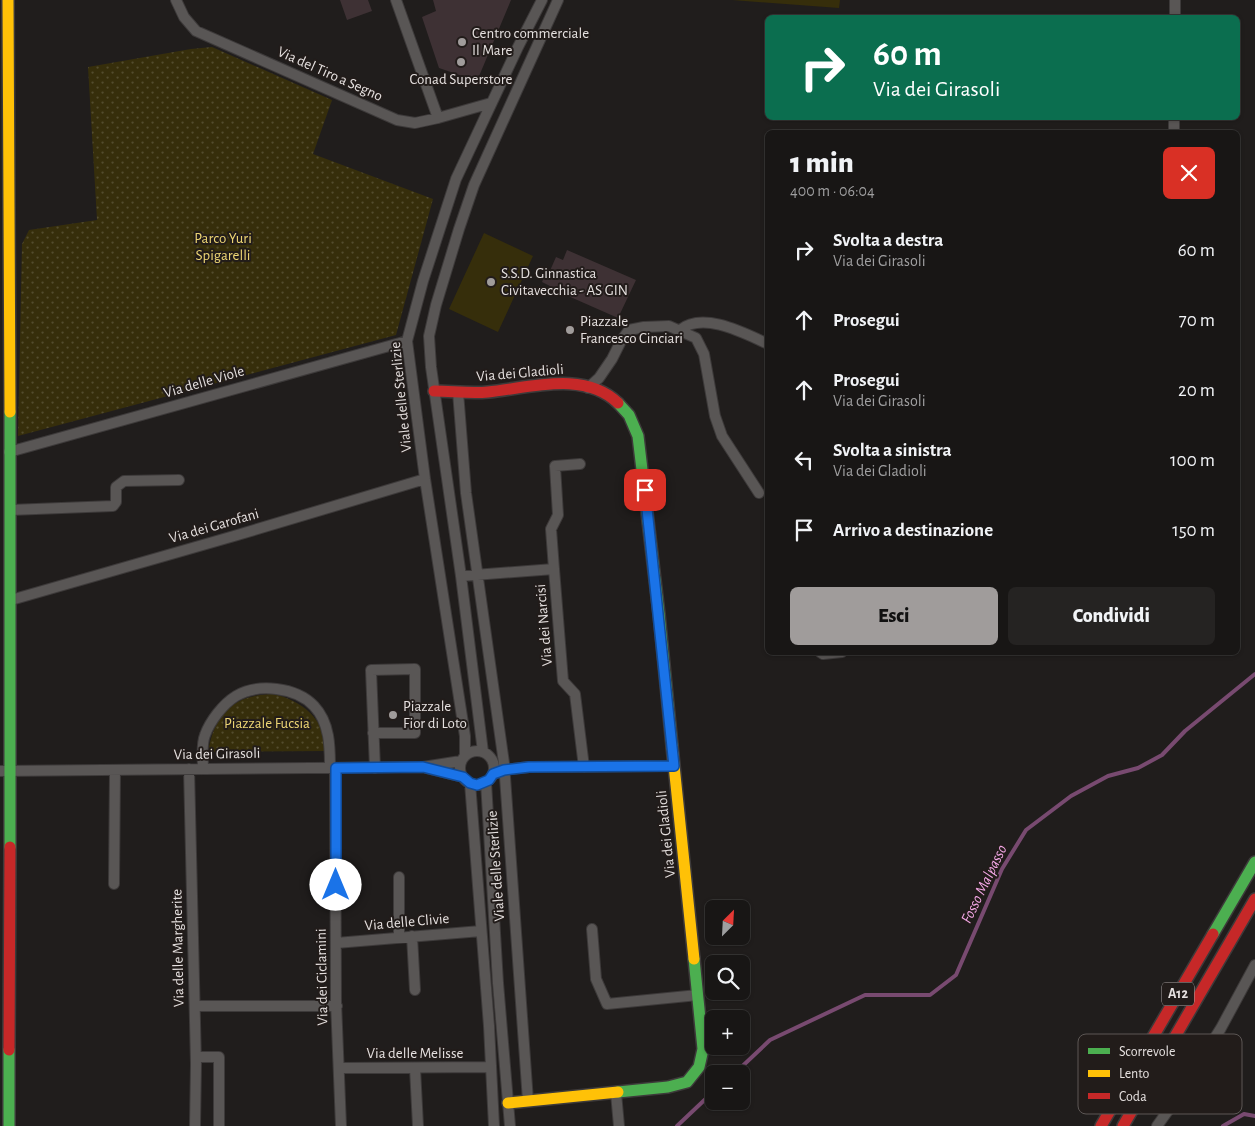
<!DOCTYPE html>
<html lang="it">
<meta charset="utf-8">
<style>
body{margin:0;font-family:"Alegreya Sans",sans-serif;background:#252322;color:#f1f3f6;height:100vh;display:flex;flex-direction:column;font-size:19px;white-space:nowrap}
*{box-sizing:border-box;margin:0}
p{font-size:16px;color:#9f9fa0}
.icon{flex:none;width:28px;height:28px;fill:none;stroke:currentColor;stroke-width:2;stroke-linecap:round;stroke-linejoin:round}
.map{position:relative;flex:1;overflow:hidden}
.sheet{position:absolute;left:765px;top:130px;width:475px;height:525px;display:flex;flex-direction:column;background:#181615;border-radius:8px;box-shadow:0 1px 4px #0004,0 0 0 1px #363534}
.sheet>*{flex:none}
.top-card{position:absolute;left:765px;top:15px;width:475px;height:105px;border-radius:8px;box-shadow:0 1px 4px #0004,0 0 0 1px #363534;background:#0b6e4f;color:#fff;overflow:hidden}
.needle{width:32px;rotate:24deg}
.controls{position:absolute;left:705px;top:900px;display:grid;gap:10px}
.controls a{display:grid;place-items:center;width:45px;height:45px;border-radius:8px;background:#181615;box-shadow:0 1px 4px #0004,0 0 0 1px #363534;font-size:25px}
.pin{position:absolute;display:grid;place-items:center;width:42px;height:42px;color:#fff;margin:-21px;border-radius:10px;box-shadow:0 2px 8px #0006}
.me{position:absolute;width:55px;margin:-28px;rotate:0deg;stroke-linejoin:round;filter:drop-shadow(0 0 4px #0008)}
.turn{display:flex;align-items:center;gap:18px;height:105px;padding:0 25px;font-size:22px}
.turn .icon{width:65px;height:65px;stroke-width:2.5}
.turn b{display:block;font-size:35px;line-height:42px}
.round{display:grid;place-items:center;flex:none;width:52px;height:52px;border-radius:8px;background:#252322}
.headline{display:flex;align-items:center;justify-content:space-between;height:85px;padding:0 25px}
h1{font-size:30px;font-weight:800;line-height:38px}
.action{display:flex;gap:10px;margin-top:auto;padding:10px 25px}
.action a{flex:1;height:58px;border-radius:8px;background:#a09c9b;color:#111;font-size:20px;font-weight:800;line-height:58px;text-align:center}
.action a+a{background:#252322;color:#f1f3f6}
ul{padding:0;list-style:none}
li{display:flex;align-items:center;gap:15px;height:70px;padding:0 25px}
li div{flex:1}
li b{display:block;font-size:19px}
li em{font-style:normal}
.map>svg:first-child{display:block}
.grass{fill:#362e0b}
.park{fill:url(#park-dots)}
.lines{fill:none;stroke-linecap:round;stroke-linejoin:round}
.stream{stroke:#784a70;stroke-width:4}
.building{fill:#3e3134}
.street-casing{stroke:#3d3a3a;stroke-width:12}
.fast-casing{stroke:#3d3a3a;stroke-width:14}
.slow-casing{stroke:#3d3a3a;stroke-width:14}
.jam-casing{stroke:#3d3a3a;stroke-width:14}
.street{stroke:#595655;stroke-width:10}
.fast{stroke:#4caf50;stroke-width:11}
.slow{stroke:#ffc107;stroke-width:11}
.jam{stroke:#c62828;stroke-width:11}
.route-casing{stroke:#114b97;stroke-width:12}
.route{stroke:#1a73e8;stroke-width:9}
.poi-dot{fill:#a09c9b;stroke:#221c1a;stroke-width:2}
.labels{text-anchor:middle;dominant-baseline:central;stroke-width:4;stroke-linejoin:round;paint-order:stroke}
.shield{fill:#221c1a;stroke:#aaa5a4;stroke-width:1}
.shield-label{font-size:14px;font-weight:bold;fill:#e5e0df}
.poi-label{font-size:15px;fill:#e5e0df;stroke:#221c1a;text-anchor:start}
.street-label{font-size:15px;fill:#e5e0df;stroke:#221c1a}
.park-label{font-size:15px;fill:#ecd473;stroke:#221c1a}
.water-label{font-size:16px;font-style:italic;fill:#f4a8e7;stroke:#221c1a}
.key{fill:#221c1a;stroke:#5c5755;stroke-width:1}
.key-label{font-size:14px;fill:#e5e0df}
</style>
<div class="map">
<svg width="1255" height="1126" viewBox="0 0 1255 1126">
<defs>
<pattern id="park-dots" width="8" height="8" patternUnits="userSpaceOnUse" patternTransform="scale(1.25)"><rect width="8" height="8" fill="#362e0b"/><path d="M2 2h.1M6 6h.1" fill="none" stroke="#534c2e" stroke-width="1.8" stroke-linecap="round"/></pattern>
</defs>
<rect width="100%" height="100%" fill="#201d1c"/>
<path class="grass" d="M 732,0 L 840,0 L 839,8 Z
M 484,233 L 533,256 L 498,332 L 449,309 Z"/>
<path class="park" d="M 212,47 L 332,100 L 313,154 L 433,199 L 396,335 L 18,436 L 22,244 L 29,230 L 97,220 L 88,67 L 191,49 Z
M 273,694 C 301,700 326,719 326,751 L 208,752 C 215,713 233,695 273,694 Z"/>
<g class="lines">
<path class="stream" d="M 734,1074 L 770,1040 L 865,995 L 930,995 L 956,975 L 1002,869 L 1026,830 L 1071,796 L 1108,776 L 1138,768 L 1162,755 L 1185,731 L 1255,674
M 677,1126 L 714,1091
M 1223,1126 L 1244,1114 L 1255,1116"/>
</g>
<path class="building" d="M 340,0 L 368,0 L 372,11 L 347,20 Z
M 433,0 L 511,0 L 477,81 L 439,68 L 422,17 L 436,11 Z
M 567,250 L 636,280 L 618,318 L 550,288 L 550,286 L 542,282 L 546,272 L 549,273 L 556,257 L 563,260 Z"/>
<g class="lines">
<g class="street-casing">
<path id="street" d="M 176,0 L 184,17 L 196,31 L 397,120 L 415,123 L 438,118 L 491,103
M 396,0 L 438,118
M 1175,18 L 1175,0
M 1174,132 L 1174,118
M 680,330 C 703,311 744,333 768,344
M 588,388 L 599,378 L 612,359 L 621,341 L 629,330 L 644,327 L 669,326 L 696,338 L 704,354 L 715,416 L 722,436 L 759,493
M 458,392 L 466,493 L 504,763 L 528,1101
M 9,452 L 407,341
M 10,510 L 113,506 L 116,502 L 116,487 L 124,481 L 179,480
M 554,569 L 551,529 L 558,515 L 555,466 L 580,464
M 461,576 L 554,569 L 563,681 L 575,694 L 584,767
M 11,600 L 234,536 L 425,479
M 820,652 L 823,654 L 842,652
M 373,733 L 415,733 L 415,669 L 371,670 L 375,768
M460 768a17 17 0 1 1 34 0a17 17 0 1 1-34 0Z
M 483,752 L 461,576 L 431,367 L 429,336 L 436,305 L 459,229 L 474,185 L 558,0
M 465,755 L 465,736 L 425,479 L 407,341 L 423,281 L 456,179 L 518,47 L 542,0
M 335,768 L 336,1002 L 341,1126
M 426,768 L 463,777
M 189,769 L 196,1064 L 195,1126
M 203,769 C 203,758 201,745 205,735 C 210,721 223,704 236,696 C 258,683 296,687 314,706 C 330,723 330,747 330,768
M 0,771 L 423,767 L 461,761
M 493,774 L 504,770 L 529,767 L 674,766
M 486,782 L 498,983 L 510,1126
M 470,783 L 489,1026 L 494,1126
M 114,884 L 115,770
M 592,929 L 596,979 L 607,1004 L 698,995
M 412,936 L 415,990
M 399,937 L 399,877
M 336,943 L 481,931
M 195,1006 L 337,1006
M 196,1057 L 219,1057 L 219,1126
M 339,1068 L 491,1067
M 415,1068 L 418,1126
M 616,1093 L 619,1126
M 1157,1126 L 1180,1094 L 1221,1028 L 1255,965"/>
</g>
<g class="fast-casing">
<path id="fast" d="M 618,403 L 629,415 L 638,436 L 659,614 L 672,746
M 10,847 L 10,412
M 1213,934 L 1255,862
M 618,1092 L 668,1087 L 687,1082 L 699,1067 L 703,1049 L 694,959
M 9,1126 L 9,1050"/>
</g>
<g class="slow-casing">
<path id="slow" d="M 8,0 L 10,412
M 672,746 L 694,959
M 508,1103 L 618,1092"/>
</g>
<g class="jam-casing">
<path id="jam" d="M 434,391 C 452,391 470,394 488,392 C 529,388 584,370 618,403
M 9,1050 L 10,847
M 1101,1126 L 1213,934
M 1123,1126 L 1255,899"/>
</g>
<use href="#street" class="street"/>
<use href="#fast" class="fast"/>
<use href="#slow" class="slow"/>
<use href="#jam" class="jam"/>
</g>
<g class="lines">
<g class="route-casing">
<path id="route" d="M 336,885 L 336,768 L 423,767 L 463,777 L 470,783 L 477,785 L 489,780 L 493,774 L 504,770 L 529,767 L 674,766 L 645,490"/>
</g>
<use href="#route" class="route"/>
</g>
<g class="poi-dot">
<circle cx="462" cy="42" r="5"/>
<circle cx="461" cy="62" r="5"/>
<circle cx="491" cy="282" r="5"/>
<circle cx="570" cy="330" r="5"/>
<circle cx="393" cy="715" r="5"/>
</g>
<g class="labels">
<rect class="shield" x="1162" y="982.5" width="32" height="23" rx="4"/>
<g class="shield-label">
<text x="1178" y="994">A12</text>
</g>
<g class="poi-label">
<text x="472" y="33">Centro commerciale<tspan x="472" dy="17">Il Mare</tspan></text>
<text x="461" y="79" text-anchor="middle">Conad Superstore</text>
<text x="501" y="273">S.S.D. Ginnastica<tspan x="501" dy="17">Civitavecchia - AS GIN</tspan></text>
<text x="580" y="321">Piazzale<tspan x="580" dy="17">Francesco Cinciari</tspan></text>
<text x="403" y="706">Piazzale<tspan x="403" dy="17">Fior di Loto</tspan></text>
</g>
<g class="street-label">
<text transform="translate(330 74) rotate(24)">Via del Tiro a Segno</text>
<text transform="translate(520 373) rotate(-5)">Via dei Gladioli</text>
<text transform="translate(204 382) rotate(-16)">Via delle Viole</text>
<text transform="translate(401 397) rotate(-96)">Viale delle Sterlizie</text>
<text transform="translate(214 526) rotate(-16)">Via dei Garofani</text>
<text transform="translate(544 625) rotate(-95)">Via dei Narcisi</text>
<text transform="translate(217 754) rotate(-1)">Via dei Girasoli</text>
<text transform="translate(666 834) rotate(-96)">Via dei Gladioli</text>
<text transform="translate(496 866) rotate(-94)">Viale delle Sterlizie</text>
<text transform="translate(407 922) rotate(-5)">Via delle Clivie</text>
<text transform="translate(178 948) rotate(-91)">Via delle Margherite</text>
<text transform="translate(322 977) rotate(-91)">Via dei Ciclamini</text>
<text x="415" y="1053">Via delle Melisse</text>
</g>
<g class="park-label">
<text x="223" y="238">Parco Yuri<tspan x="223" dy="17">Spigarelli</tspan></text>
<text x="267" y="723">Piazzale Fucsia</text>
</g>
<g class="water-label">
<text transform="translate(984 884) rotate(-64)">Fosso Malpasso</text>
</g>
</g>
<rect x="1078" y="1034" width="164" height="80" rx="8" class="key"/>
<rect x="1088" y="1048" width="22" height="6" fill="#4caf50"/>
<rect x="1088" y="1070" width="22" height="7" fill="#ffc107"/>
<rect x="1088" y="1093" width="22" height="6" fill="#c62828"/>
<g class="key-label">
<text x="1119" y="1056">Scorrevole</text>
<text x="1119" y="1078">Lento</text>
<text x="1119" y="1101">Coda</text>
</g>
</svg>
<div class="controls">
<a><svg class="needle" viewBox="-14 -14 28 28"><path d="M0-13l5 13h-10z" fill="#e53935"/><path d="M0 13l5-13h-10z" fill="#9f9fa0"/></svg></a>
<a><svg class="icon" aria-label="search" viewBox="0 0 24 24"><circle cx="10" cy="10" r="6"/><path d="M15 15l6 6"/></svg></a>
<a>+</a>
<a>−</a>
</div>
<div class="pin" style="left:645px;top:490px;background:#d93025"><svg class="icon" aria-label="arrive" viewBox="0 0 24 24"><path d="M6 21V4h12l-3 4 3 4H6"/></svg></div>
<svg class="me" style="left:336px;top:885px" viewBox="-20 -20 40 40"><circle r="19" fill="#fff"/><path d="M0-13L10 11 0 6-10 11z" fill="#1a73e8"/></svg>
<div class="top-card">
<div class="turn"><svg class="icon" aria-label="right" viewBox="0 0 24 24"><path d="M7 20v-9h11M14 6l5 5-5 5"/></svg><div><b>60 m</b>Via dei Girasoli</div></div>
</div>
<section class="sheet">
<div class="headline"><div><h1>1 min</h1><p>400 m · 06:04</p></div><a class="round" style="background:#d93025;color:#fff"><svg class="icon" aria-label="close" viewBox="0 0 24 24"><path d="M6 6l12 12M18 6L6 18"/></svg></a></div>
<ul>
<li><svg class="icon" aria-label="right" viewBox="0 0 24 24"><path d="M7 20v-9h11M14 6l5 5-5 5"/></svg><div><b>Svolta a destra</b><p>Via dei Girasoli</p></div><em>60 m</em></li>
<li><svg class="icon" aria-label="ahead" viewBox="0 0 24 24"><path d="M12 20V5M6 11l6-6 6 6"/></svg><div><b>Prosegui</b></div><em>70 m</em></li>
<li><svg class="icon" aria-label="ahead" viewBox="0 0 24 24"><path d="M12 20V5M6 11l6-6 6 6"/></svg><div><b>Prosegui</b><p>Via dei Girasoli</p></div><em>20 m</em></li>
<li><svg class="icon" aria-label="left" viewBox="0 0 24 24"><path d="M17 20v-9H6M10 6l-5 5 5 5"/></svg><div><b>Svolta a sinistra</b><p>Via dei Gladioli</p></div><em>100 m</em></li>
<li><svg class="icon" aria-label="arrive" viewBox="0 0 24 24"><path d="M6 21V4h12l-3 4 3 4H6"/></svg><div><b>Arrivo a destinazione</b></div><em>150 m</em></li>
</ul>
<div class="action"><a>Esci</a><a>Condividi</a></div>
</section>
</div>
